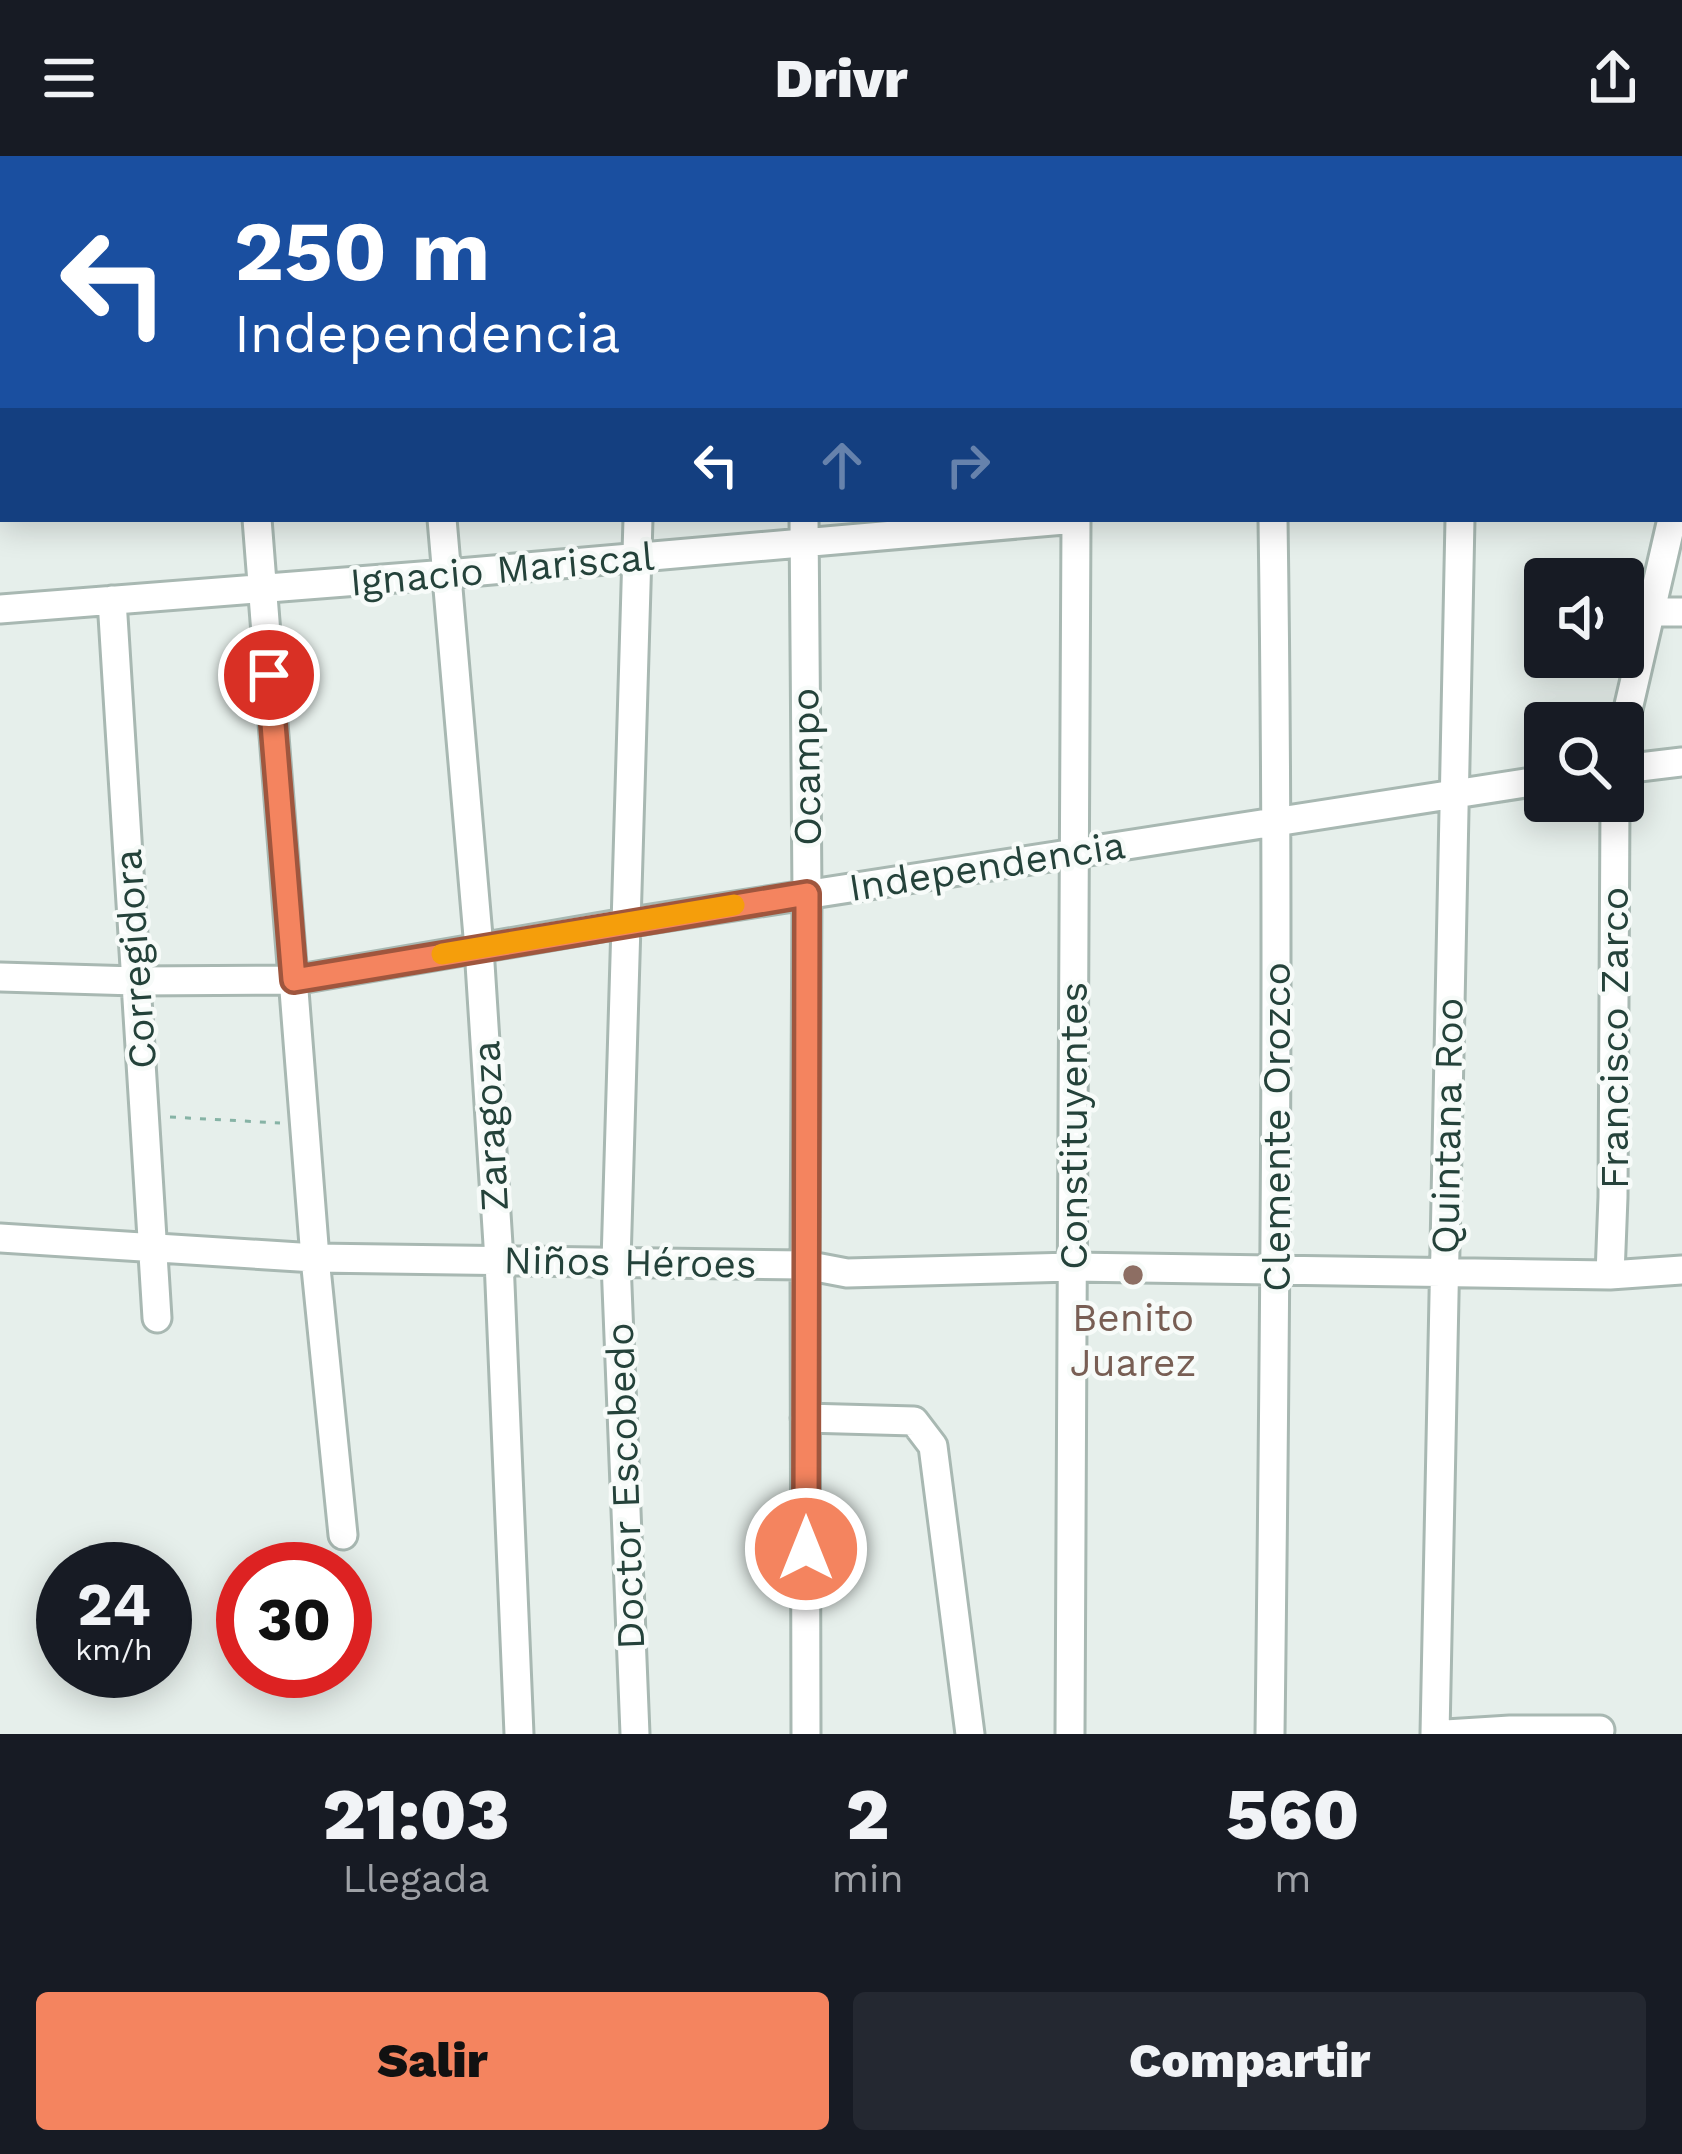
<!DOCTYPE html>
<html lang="es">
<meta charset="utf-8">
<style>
body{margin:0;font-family:"Work Sans",sans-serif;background:#242831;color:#f1f3f6;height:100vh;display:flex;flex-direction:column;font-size:45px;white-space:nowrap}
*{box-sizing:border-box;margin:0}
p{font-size:39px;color:#9ea1a6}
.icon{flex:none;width:66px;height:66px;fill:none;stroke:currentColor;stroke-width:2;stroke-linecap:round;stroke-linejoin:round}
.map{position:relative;height:1578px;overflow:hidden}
.details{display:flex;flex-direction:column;background:#171b24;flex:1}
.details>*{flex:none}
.guide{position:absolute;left:0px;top:0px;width:1683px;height:366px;box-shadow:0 6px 30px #0003;background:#1a4fa0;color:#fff;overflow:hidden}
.buttons{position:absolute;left:1524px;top:402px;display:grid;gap:24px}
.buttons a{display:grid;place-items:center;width:120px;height:120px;border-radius:12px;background:#171b24;box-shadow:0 6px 30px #0003;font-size:60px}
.speed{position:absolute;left:36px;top:1386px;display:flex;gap:24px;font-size:60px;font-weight:700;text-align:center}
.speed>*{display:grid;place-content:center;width:156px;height:156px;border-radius:50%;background:#171b24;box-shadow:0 6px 30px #0003;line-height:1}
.speed small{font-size:30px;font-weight:400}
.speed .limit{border:18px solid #d22;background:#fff;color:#111}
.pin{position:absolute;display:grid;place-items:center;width:102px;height:102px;color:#fff;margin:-51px;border:6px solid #fff;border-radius:50%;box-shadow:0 3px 12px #0007}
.me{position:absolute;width:132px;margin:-66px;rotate:0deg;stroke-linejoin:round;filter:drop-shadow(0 0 9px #0008)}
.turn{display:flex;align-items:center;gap:42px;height:252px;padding:0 36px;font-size:54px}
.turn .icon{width:156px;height:156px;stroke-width:2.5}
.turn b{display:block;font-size:84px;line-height:102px}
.lanes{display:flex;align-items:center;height:114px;padding:0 36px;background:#0003;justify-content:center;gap:60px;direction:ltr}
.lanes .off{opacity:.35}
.eta{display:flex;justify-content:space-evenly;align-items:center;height:204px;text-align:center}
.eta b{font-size:72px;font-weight:800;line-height:84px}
.primary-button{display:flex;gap:24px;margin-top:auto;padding:24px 36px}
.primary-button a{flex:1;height:138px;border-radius:12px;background:#f4845f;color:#111;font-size:48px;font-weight:800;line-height:138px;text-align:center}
.primary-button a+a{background:#242831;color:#f1f3f6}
header{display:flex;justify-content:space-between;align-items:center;height:156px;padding:0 36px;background:#171b24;font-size:54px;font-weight:800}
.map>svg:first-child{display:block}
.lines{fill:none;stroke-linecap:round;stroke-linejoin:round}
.minor-casing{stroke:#a8b8b2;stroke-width:33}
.path{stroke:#86b3a5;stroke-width:3;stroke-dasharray:6 9;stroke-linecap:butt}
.minor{stroke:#fff;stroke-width:27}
.route-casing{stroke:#9f563e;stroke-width:30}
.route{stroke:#f4845f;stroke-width:21}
.slow{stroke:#f59e0b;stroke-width:21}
.education-dot{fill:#8d6e63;stroke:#f7fbf9;stroke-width:4.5}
.labels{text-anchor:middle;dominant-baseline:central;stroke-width:9;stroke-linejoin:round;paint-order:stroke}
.street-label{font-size:39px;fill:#24423a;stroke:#f7fbf9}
.education-label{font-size:39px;fill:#785e54;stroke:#f7fbf9}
</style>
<header><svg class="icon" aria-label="menu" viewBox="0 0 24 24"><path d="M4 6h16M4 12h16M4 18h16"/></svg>Drivr<svg class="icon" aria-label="share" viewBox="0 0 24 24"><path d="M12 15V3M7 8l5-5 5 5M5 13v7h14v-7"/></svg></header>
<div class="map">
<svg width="1682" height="1578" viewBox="0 0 1682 1578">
<rect width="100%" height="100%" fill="#e6efeb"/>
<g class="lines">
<g class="minor-casing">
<path id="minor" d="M 230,0 L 231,3
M 325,0 L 399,3
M 423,0 L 423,3
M 810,0 L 810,3
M 1466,0 L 1466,3
M 59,3 L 134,0
M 644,3 L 644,0
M 1078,3 L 1078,0
M 0,5 L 3,5
M 1680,38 L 1682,38
M 1680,235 L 1682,138
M 1680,272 L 1682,272
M 0,275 L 3,275
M 1680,316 L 1682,316
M 257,363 L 315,1102 L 343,1379
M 442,363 L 479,792 L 499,1104 L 519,1578
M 804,363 L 807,738 L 805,1109 L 806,1578
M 112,444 L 157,1162
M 0,453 L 447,418 L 1076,363
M 1649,456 L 1682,456
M 1623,575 L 1672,363
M 1623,613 L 1682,606
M 0,821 L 136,825 L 294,824 L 625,767 L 1545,624
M 0,1082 L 315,1102 L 805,1109 L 847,1117 L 1072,1111 L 1610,1119 L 1682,1114
M 1610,1119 L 1613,1041 L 1615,645
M 805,1262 L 914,1265 L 933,1290 L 970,1578
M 635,1578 L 616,1106 L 638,363
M 1070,1578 L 1076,363
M 1270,1578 C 1275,1173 1279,768 1273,363
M 1435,1578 L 1460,363
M 1446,1578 L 1510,1574 L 1600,1574"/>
</g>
<path class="path" d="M 170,961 L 280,967"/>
<use href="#minor" class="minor"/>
</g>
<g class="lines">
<g class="route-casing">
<path id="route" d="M 269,519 L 294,824 L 807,738 L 806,1393"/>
</g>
<use href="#route" class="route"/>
<path class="slow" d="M 442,798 L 734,749"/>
</g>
<circle class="education-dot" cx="1133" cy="1119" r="12"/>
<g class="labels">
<g class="street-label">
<text transform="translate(502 413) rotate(-5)">Ignacio Mariscal</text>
<text transform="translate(806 611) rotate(-91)">Ocampo</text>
<text transform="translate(987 710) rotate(-9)">Independencia</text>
<text transform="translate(135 803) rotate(-94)">Corregidora</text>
<text transform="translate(1614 882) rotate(-90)">Francisco Zarco</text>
<text transform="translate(490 970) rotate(-93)">Zaragoza</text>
<text transform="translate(1073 970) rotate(-90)">Constituyentes</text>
<text transform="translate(1447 970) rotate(-89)">Quintana Roo</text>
<text transform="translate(1276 971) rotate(-90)">Clemente Orozco</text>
<text transform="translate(630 1106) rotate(1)">Niños Héroes</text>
<text transform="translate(625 1330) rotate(-92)">Doctor Escobedo</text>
</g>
<g class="education-label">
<text x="1133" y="1161">Benito<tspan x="1133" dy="45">Juarez</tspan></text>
</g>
</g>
</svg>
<div class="buttons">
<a><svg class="icon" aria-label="sound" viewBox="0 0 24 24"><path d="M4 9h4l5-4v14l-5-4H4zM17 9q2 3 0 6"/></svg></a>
<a><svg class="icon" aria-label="search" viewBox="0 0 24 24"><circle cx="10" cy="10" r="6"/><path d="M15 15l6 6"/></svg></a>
</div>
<div class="speed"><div>24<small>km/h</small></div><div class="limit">30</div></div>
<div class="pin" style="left:269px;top:519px;background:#d93025"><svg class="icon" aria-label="arrive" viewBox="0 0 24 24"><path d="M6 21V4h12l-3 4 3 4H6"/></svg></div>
<svg class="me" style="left:806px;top:1393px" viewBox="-20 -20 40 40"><circle r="17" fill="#f4845f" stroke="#fff" stroke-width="3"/><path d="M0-11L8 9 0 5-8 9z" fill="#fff"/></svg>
<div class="guide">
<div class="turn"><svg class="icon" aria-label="left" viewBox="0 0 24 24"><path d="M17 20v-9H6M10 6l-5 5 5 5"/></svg><div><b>250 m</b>Independencia</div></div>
<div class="lanes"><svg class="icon" aria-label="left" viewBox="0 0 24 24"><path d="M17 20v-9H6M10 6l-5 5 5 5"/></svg><svg class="icon off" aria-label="ahead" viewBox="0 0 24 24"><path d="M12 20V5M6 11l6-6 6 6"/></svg><svg class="icon off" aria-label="right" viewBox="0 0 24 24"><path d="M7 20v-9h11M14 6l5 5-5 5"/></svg></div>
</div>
</div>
<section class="details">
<div class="eta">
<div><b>21:03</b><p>Llegada</p></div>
<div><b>2</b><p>min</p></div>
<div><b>560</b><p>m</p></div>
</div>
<div class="primary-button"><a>Salir</a><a>Compartir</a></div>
</section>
